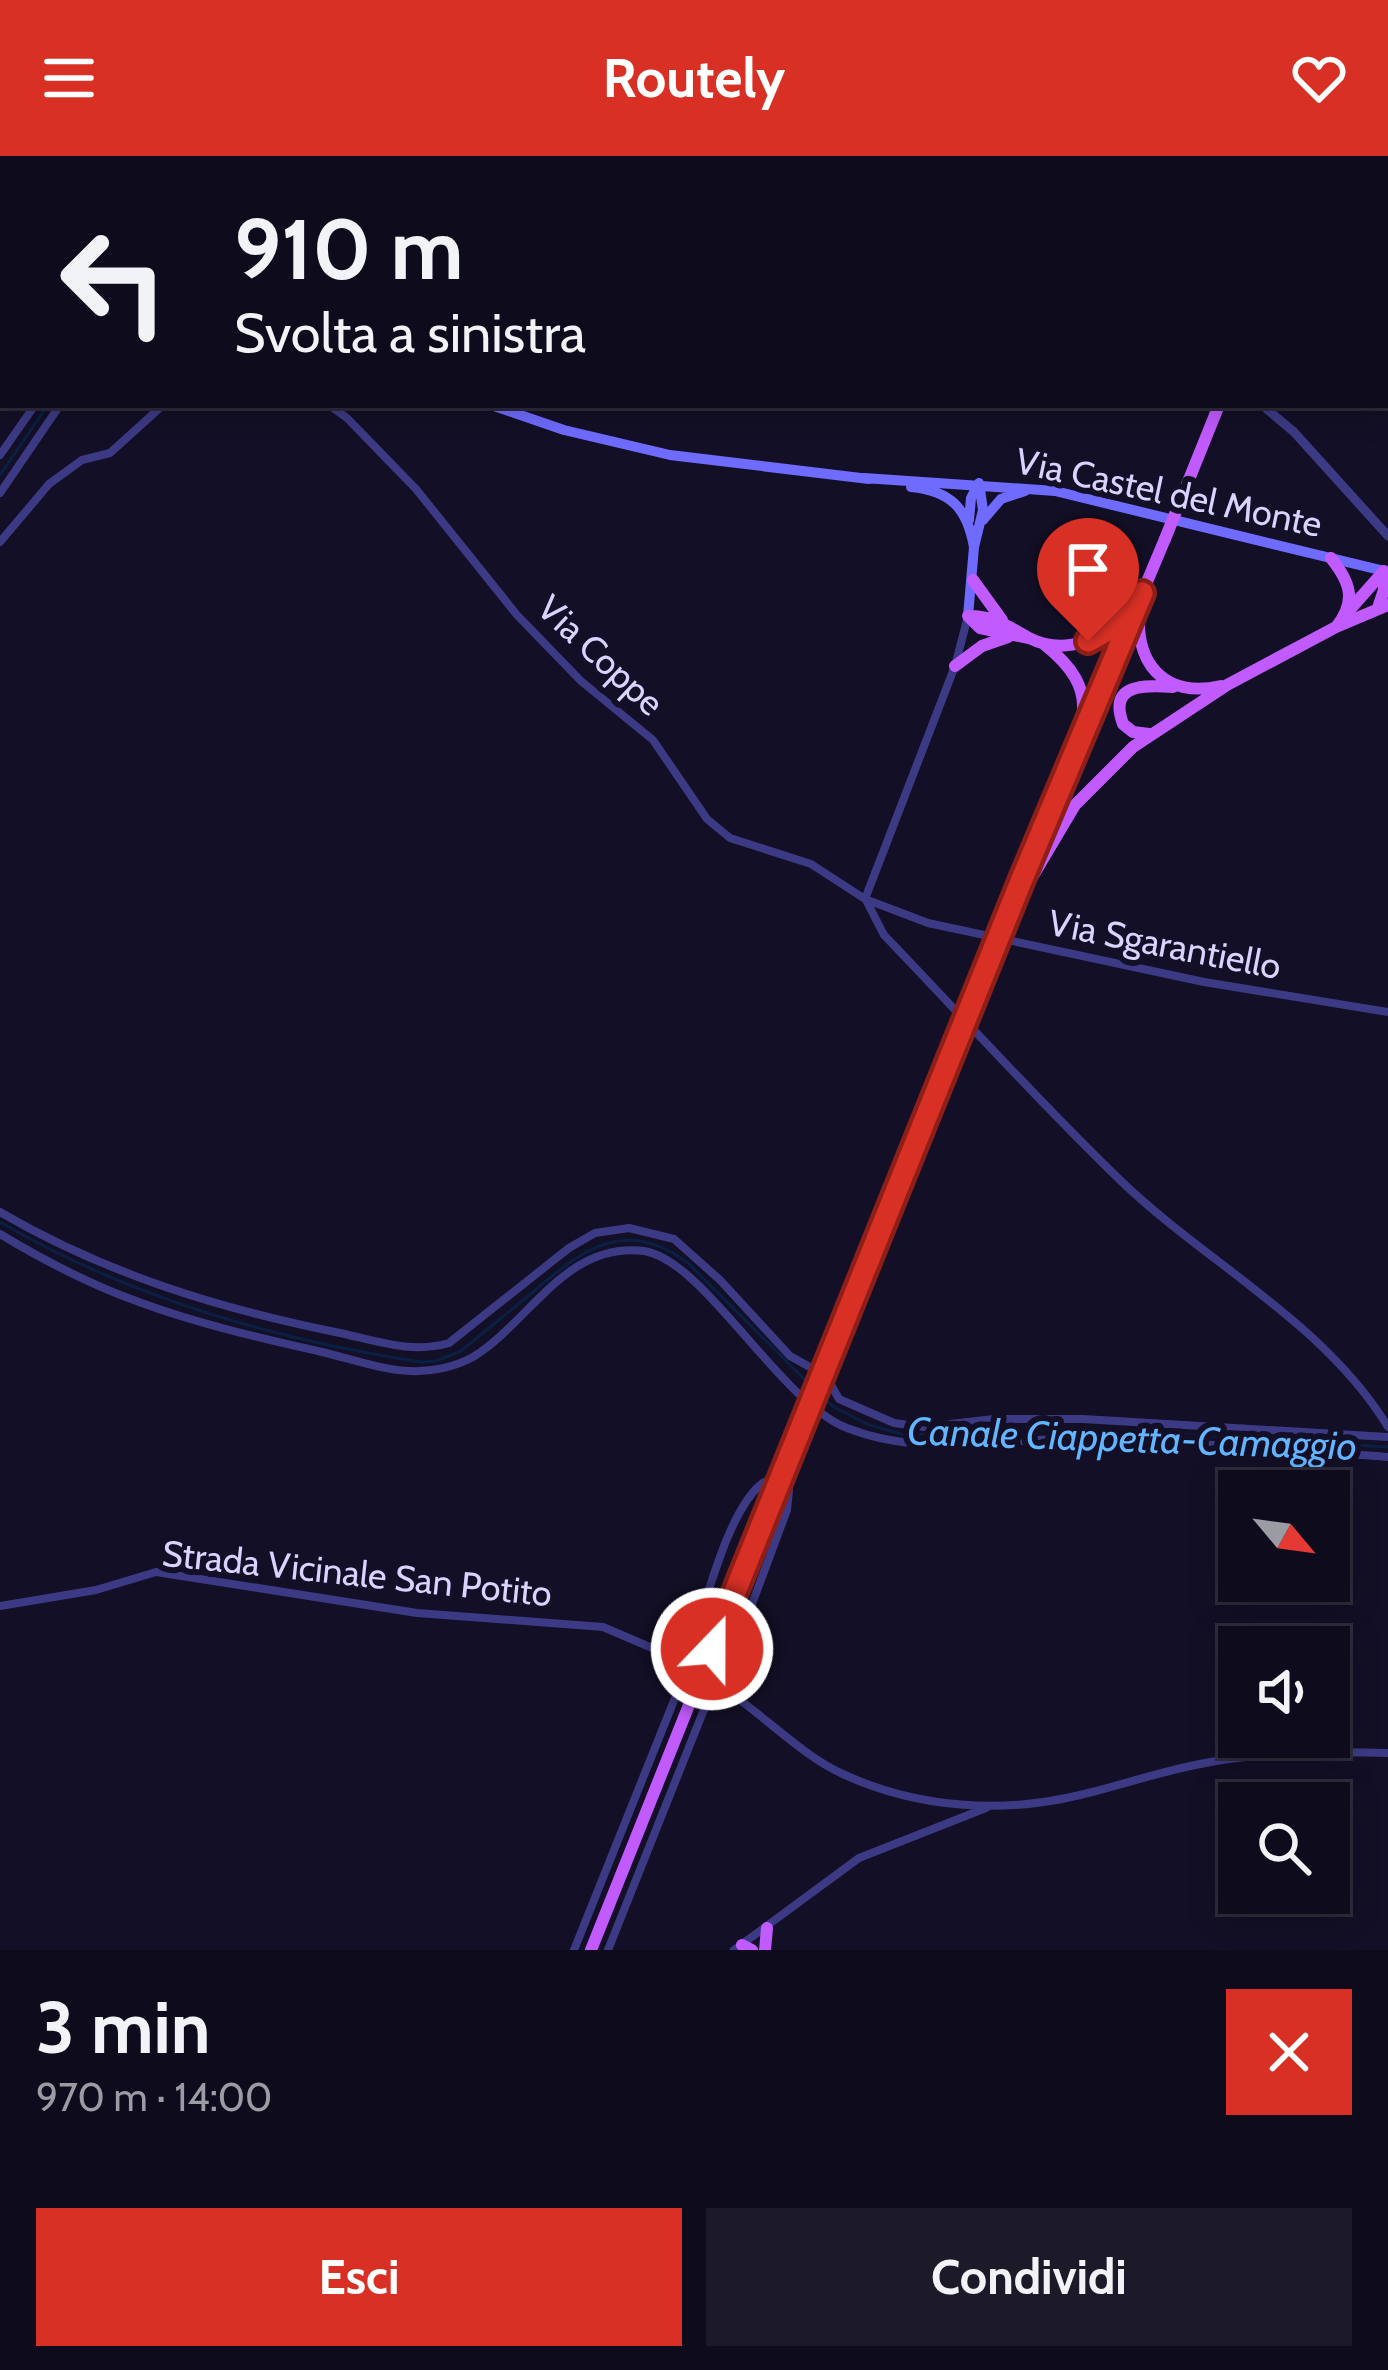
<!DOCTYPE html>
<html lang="it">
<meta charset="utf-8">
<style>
body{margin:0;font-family:Cabin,sans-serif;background:#1c1929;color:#f1f3f6;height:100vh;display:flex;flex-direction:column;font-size:45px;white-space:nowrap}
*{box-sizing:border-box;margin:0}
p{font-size:39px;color:#9b9ba3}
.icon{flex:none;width:66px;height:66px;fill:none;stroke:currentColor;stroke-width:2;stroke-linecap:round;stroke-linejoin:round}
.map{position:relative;height:1794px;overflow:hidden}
.panel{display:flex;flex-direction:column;background:#0e0b1c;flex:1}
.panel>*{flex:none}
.banner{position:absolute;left:0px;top:0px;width:1389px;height:252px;box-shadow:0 6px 30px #0003,0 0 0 3px #2e2b3b;background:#0e0b1c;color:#f1f3f6;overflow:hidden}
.needle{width:78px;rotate:119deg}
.buttons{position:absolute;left:1218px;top:1314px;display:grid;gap:24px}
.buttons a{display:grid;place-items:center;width:132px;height:132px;border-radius:0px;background:#0e0b1c;box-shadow:0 6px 30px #0003,0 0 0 3px #2e2b3b;font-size:60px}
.pin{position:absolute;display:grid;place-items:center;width:102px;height:102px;color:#fff;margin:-123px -51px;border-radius:50% 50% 50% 0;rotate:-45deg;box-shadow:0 0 12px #0007}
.pin .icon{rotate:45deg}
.me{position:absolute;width:132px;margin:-66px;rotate:22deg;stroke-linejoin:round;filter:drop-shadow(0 0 9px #0008)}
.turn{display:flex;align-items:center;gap:42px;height:252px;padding:0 36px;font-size:54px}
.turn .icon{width:156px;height:156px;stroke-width:2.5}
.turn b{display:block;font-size:84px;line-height:102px}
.round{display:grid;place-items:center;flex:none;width:126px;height:126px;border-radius:0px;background:#1c1929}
.summary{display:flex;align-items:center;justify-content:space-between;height:204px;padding:0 36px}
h1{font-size:72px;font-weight:800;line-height:90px}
.action{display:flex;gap:24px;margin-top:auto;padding:24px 36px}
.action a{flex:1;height:138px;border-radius:0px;background:#d93025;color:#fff;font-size:48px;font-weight:800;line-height:138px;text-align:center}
.action a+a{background:#1c1929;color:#f1f3f6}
header{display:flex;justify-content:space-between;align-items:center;height:156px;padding:0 36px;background:#d93025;color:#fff;font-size:54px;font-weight:800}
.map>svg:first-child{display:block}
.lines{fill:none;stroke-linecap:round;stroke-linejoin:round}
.stream{stroke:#0a1f44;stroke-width:3}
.minor{stroke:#3d3a85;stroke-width:8}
.tertiary{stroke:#3d3a85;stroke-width:9}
.secondary{stroke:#6f6bff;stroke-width:10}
.primary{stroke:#c25bff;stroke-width:12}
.primary-bridge{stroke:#c25bff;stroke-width:12}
.route-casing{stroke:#8d1f18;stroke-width:30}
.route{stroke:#d93025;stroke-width:21}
.labels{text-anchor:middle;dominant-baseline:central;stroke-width:12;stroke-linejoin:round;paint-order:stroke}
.street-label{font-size:36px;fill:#d9d4ff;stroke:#130f26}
.water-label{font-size:39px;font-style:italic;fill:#62b6ff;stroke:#130f26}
</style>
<header><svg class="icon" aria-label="menu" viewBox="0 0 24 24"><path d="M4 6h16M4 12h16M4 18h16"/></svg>Routely<svg class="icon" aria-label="heart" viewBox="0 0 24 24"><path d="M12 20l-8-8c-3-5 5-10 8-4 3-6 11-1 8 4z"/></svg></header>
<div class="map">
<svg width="1388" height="1794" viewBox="0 0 1388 1794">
<rect width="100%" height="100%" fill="#130f26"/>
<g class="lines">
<path class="stream" d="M 97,0 L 100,3
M 0,319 L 48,249
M 0,1066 C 129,1141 275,1184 421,1206 L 436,1205 L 461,1195 C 485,1175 509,1156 533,1136 C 583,1093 626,1060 688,1107 L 812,1231
M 819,1238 L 834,1251 L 869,1269 L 905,1279 L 1084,1272 L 1388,1291"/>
<path class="minor" d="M 83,0 L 86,3
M 111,0 L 113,3
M 1115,0 L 1116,3
M 329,249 L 347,262 L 416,333 L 517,459 L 581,525 L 653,584 L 707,663 L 730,682 L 811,708 L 865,743 L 928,767 L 1204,826 L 1388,856
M 0,299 L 35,249
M 0,337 L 60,249
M 0,386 L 49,328 L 82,304 L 110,297 L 163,249
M 865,743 L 955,510 L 968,460
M 866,744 L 884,779 C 962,860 1038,945 1120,1024 C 1206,1107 1324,1166 1388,1271
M 0,1056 C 106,1118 220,1153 340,1177 C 377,1185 412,1198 449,1187 L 569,1092 L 595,1077 L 629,1072 L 674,1083 L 720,1124 L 790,1200 L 826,1220 L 839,1243 L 894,1267 L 924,1271 L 994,1263 L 1083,1263 L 1388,1281
M 0,1078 C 43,1104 91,1129 139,1146 C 198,1168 261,1182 322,1196 C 351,1203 382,1214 411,1215 C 431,1216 455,1211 473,1201 C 530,1166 566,1085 644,1095 C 704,1104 779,1245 847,1272 C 929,1304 1004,1280 1089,1283 C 1188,1286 1289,1294 1388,1301
M 0,1450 L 96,1434 L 156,1416 L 417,1457 L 603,1471 L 685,1506 C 704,1459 723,1364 759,1330 C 767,1322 775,1323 785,1326 L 789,1334 L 787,1354 L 723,1526 L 726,1534 C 765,1560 802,1600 845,1619 C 918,1652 1002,1658 1080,1639 C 1118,1630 1156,1617 1195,1609 C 1259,1596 1324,1595 1388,1597
M 574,1794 L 677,1537 L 685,1506
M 608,1794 L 703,1556 L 716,1531 L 723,1526
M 734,1794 L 859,1702 L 986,1652"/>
<path class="tertiary" d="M 1013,0 L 1017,3
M 1262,249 L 1294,276 L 1388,380"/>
<path class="secondary" d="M 0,103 L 3,104
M 491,249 L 564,274 L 670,299 L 869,323
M 864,322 L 1055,335 L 1388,416
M 911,331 C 951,335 967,352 974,391
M 969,364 L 971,342 L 979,327
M 983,364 L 1001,343 L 1025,335
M 968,460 L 974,391 L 983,354 L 979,327"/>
<path class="primary" d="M 1322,3 L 1323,0
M 1331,402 C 1350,426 1357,444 1337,470
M 973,424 L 1002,464
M 1140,450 C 1133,506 1163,543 1221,530
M 1378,452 L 1384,434 L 1384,415
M 1346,458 L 1384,415
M 968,460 C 995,460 1007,470 1029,482 C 1067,501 1105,482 1130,452
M 968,460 L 980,472 L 1029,482
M 1044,488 C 1069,508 1090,532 1081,566
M 955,510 L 982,490 L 1008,481
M 1149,578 L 1133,576 L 1123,568 C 1108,527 1145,529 1173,531
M 1021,725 L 1165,383
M 1009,760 L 1075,649 L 1133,591 L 1227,529 L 1336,471 L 1388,449
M 977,839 L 990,808
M 867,1105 L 964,872
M 742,1789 L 752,1794
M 591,1794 L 763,1364
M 765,1794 L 767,1772"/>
<path class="primary-bridge" d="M 1165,383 L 1219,249
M 990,808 L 1009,760
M 964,872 L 977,839
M 763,1364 L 867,1105"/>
</g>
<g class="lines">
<g class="route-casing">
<path id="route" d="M 712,1493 L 1022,723 L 1142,437 L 1111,472 L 1088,485"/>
</g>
<use href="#route" class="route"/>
</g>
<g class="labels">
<g class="street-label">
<text transform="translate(1169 336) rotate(12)">Via Castel del Monte</text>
<text transform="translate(601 499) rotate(43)">Via Coppe</text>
<text transform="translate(1165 788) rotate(11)">Via Sgarantiello</text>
<text transform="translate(357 1417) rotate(6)">Strada Vicinale San Potito</text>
</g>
<g class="water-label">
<text transform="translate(1132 1282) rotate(2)">Canale Ciappetta-Camaggio</text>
</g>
</g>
</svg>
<div class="buttons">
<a><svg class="needle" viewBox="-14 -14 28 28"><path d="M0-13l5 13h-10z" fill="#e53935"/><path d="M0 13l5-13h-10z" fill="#9b9ba3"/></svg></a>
<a><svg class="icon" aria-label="sound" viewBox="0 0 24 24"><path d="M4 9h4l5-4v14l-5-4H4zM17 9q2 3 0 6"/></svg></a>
<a><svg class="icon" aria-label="search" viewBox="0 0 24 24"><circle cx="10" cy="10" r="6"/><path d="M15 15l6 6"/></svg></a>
</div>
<div class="pin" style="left:1088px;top:485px;background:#d93025"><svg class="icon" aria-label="arrive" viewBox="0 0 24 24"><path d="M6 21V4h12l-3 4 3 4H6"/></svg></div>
<svg class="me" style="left:712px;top:1493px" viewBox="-20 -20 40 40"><circle r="17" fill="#d93025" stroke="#fff" stroke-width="3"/><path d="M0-11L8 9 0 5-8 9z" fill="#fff"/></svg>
<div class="banner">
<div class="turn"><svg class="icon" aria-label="left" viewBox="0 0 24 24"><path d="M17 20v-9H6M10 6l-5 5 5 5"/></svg><div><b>910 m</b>Svolta a sinistra</div></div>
</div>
</div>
<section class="panel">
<div class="summary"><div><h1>3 min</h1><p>970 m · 14:00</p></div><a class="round" style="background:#d93025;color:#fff"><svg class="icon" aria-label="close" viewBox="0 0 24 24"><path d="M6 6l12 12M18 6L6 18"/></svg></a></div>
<div class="action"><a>Esci</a><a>Condividi</a></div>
</section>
